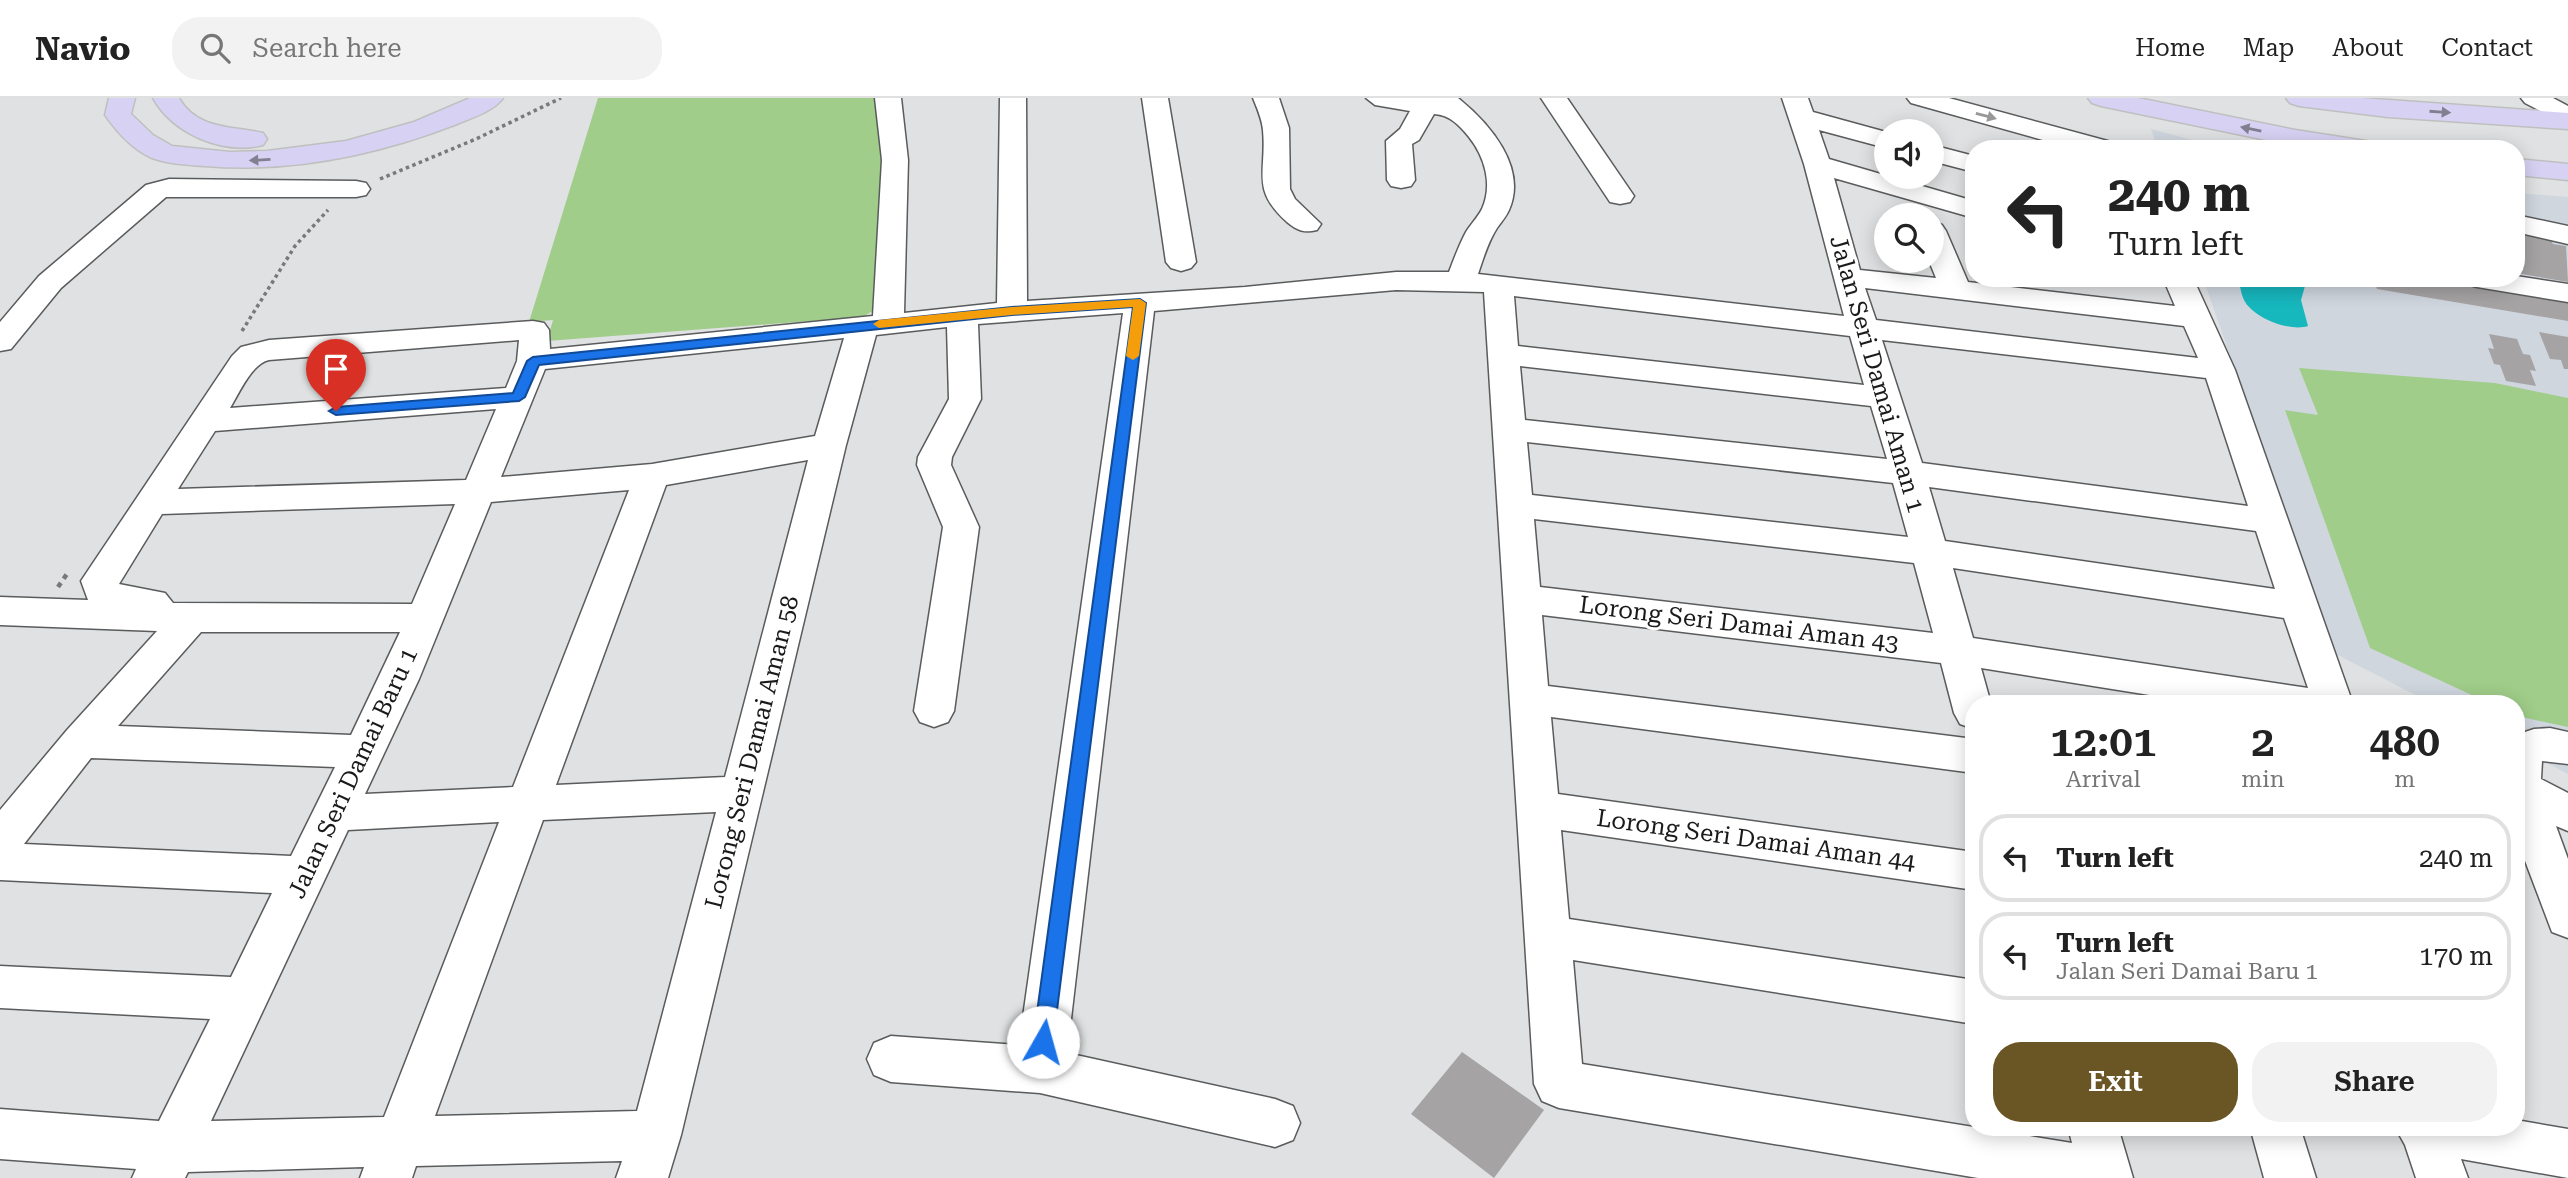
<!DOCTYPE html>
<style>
body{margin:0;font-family:"Roboto Serif",serif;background:#f2f2f2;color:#222;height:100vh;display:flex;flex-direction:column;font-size:26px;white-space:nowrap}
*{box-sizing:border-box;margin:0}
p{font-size:23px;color:#767676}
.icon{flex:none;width:38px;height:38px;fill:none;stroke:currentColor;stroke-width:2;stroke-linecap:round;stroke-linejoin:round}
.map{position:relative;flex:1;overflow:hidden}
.side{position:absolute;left:1965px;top:597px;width:560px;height:441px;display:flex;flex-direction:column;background:#fff;border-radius:28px;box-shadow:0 4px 18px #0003}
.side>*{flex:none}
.guide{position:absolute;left:1965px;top:42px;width:560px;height:147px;border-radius:28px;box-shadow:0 4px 18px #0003;background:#fff;color:#222;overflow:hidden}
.tools{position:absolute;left:1874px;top:21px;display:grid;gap:14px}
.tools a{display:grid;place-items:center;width:70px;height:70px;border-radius:50%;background:#fff;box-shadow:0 4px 18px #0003;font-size:35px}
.pin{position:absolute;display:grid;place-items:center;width:60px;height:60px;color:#fff;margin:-72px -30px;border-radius:50% 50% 50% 0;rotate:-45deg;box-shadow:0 0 7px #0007}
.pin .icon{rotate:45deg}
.me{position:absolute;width:77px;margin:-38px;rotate:7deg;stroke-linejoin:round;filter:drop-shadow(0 0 5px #0008)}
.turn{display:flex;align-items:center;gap:24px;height:147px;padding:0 28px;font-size:32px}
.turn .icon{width:91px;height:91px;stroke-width:2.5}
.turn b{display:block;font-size:49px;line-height:60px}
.eta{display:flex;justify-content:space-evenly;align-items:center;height:119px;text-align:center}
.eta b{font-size:42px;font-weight:600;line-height:49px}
.primary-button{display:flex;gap:14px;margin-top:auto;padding:14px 28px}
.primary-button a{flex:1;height:80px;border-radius:28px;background:#6a5625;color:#fff;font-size:28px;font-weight:600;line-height:80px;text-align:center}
.primary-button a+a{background:#f2f2f2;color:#222}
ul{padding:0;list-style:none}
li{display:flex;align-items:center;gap:21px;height:88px;margin:0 14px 10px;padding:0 14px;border:4px solid #e0e0e0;border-radius:28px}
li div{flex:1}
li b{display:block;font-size:26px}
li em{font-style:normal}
header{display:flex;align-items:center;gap:42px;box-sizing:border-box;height:98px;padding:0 35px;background:#fff;border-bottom:2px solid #e0e0e0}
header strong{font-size:33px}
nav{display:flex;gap:38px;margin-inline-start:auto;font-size:24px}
.search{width:490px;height:63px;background:#f2f2f2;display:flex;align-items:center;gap:18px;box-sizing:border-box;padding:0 24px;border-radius:28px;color:#767676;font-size:26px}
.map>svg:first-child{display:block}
.built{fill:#d0d6de}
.green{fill:#a0cd89}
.water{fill:#17b7be}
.building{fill:#a5a3a4}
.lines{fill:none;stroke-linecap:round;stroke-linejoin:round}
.minor-casing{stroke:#5a5b5c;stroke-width:3}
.highway-casing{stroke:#bfbfbf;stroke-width:3}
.path-far1{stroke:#787979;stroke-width:3.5;stroke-dasharray:3.5 3.5;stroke-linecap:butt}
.path{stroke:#787979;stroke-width:4.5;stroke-dasharray:5 5;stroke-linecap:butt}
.minor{fill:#fff;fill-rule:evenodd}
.highway{fill:#d7d2f3;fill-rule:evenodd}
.oneway{fill:#827f91}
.oneway2{fill:#989898}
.route{fill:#1a73e8;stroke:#114b97;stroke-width:2}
.slow{fill:#f59e0b}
.labels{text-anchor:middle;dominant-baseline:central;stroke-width:6;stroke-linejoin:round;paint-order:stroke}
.street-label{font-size:24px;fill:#1a1a1a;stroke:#fff}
</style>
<header>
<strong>Navio</strong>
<div class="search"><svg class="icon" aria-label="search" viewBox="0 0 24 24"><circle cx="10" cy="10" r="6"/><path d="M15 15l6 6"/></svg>Search here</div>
<nav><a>Home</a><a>Map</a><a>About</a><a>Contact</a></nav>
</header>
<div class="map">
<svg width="2568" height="1080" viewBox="0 0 2568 1080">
<rect width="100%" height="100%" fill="#dfe1e2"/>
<path class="built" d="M 2151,31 L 2227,51 L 2158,51 Z
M 2517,95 L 2568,99 L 2568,676 L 2517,649 L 2516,606 L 2431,605 L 2334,555 L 2203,180 L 2516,180 Z"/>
<path class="green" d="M 598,0 L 882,0 L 879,209 L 863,219 L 547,243 L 553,222 L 529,224 Z
M 2299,270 L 2495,285 L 2568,300 L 2568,629 L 2517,618 L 2516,606 L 2489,605 L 2370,550 L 2285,312 L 2318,317 Z"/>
<path class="water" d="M 2238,180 L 2290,180 L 2305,188 L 2301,202 L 2308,228 C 2290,234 2253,220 2244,202 C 2241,196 2240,187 2238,180 Z"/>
<path class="building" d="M 2516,131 L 2549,136 L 2553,146 L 2566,148 L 2568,184 L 2516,175 Z
M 2373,180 L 2451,180 L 2568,199 L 2568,223 L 2377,191 Z
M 2539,234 L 2568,239 L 2568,271 L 2564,271 L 2561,262 L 2550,261 Z
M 2489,236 L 2517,241 L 2523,256 L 2530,257 L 2536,273 L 2530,272 L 2536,288 L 2506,283 L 2500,267 L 2494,266 L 2488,250 L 2494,251 Z
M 1462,954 L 1544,1012 L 1494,1080 L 1411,1016 Z"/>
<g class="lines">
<g class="minor-casing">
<path id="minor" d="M 875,0 L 901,0 L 908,62 L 904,215 L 997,205 L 1000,0 L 1026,0 L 1027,203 L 1245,189 L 1396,174 L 1449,174 C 1454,161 1459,147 1466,134 C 1471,126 1478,119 1482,111 C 1493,87 1485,59 1469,39 C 1459,27 1450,17 1434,16 L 1419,42 L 1412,46 L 1415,82 L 1411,88 L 1401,90 L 1391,88 L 1387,82 L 1386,43 L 1400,31 L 1410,13 L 1375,7 L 1366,0 L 1458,0 C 1489,25 1528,69 1509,112 C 1506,119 1501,124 1497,130 C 1488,144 1483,161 1478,176 L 1844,218 L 1804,66 L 1782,0 L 1808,0 L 1813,14 L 1886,34 L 1886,50 L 1819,32 L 1829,61 L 1974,103 L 1974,120 L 1834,80 L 1860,172 L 1936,180 L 1929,163 L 1932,163 L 1932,124 L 1942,127 L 1946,133 L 1968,184 L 2175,208 L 2163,180 L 2193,180 L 2235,272 L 2353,606 L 2206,606 L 1981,570 L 1991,606 L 1974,606 L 1974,631 L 1960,626 L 1954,615 L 1941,565 L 1542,517 L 1548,588 L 1974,641 L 1974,675 L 1551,619 L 1558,696 L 1974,754 L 1974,792 L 1561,732 L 1569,821 L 1974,882 L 1974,926 L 1573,862 L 1582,966 L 2072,1045 L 2068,1029 L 2118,1029 L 2133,1080 L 1978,1080 L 1559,1010 L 1542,1003 L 1534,986 L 1484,194 L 1396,192 L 1154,213 L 1067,955 L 1275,1001 L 1293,1008 L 1300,1025 L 1293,1042 L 1275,1049 L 1040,995 L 891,984 L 874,977 L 867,961 L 874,945 L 891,938 L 1019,947 L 1123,215 L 978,226 L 981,301 L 952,359 L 951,367 L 979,429 L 954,613 L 948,624 L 934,629 L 920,624 L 914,613 L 943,429 L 917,367 L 918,359 L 949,301 L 947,229 L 876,237 L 846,347 L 681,1037 L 668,1080 L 616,1080 L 622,1063 L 416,1068 L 412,1080 L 360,1080 L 364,1069 L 188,1074 L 185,1080 L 132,1080 L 136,1071 L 0,1061 L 0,1011 L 159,1023 L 210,921 L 0,910 L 0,868 L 231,879 L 272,795 L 0,782 L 0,712 L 67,632 L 157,533 L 0,527 L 0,499 L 88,502 L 81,483 L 87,474 L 232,258 L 241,249 L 269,242 L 533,223 L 544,225 L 549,232 L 550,251 L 873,218 L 882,62 ZM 1865,190 L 2184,228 L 2198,260 L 1876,222 ZM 1514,198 L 1850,238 L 1864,287 L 1518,248 ZM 844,240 L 815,338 L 652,366 L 501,379 L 545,271 ZM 519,242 L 517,263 L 506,290 L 230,310 C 239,296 251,266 269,262 ZM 1882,242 L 2206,280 L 2248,408 L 1922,365 ZM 1520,268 L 1871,308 L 1887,361 L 1525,322 ZM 496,311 L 466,382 L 178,391 L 215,333 ZM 1527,344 L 1893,385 L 1908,439 L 1532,397 ZM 808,362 L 725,679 L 556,687 L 666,387 ZM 1929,389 L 2256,433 L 2275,491 L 1945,443 ZM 629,392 L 513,689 L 365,696 L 419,581 L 491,404 ZM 455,406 L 412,506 L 173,505 L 165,495 L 119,486 L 162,416 ZM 1534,421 L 1914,465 L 1933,535 L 1540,489 ZM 1953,470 L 2284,520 L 2308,590 L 1973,540 ZM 201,534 L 400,534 L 351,637 L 118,628 ZM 91,660 L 335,669 L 291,758 L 24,746 ZM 716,714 L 637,1013 L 435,1018 L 543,722 ZM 499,724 L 384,1019 L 211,1023 L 348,732 Z
M 1142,0 L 1168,0 L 1196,164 L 1191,170 L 1181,173 L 1171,170 L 1166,164 Z
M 1253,0 L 1279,0 L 1289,30 L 1290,91 L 1295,101 L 1321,126 L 1317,132 C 1304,135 1298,133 1287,124 C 1250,91 1267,74 1263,32 C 1262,21 1257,10 1253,0 Z
M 1541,0 L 1567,0 L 1634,98 L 1630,104 L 1620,106 L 1610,104 Z
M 1907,0 L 1949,0 L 2115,45 L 2119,51 L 2075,51 L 1911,5 Z
M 2521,0 L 2553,0 L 2568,8 L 2568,27 L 2525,5 Z
M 1932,47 L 1974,58 L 1974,74 L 1932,63 Z
M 169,81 L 356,83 L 366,85 L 370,91 L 366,97 L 356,99 L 166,99 L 61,190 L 11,251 L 0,253 L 0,224 L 39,178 L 146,87 Z
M 2516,117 L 2568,128 L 2568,146 L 2516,134 Z
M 2516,178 L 2568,186 L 2568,204 L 2477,189 L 2466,186 L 2462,180 L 2516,180 Z
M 2550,630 L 2568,634 L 2568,666 L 2542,663 L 2541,681 L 2568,695 L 2568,733 L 2556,728 L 2568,761 L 2568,840 L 2552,834 L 2516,739 L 2516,637 L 2534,631 Z
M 2516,1022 L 2568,1031 L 2568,1080 L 2461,1061 L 2468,1080 L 2416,1080 L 2405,1047 L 2395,1029 L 2516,1029 Z
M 2250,1029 L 2300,1029 L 2316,1080 L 2264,1080 Z"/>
</g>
<g class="highway-casing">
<path id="highway" d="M 109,0 L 135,0 L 131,16 L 153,37 L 172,48 L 230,54 L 267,53 L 346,43 L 414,24 L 470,0 L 503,0 C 494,13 471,20 457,26 C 377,57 291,75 205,68 C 188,67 169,66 152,60 C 133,52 117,34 105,17 Z
M 153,0 L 179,0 C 197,32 232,28 263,35 L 267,41 L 263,47 C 223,57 173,36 153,0 Z
M 2088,0 L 2138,0 L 2295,32 L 2366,43 L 2375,45 L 2379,51 L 2313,51 L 2295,48 L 2101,8 L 2092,5 Z
M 2286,0 L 2361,0 L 2568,15 L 2568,31 L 2388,19 L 2299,8 L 2290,5 Z
M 2516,61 L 2568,66 L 2568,82 L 2516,77 Z"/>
</g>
<path class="path-far1" d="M 380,81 L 476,41 L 561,0
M 242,233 L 295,148 L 328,112"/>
<path class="path" d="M 58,489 L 69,473"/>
<use href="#minor" class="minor"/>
<use href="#highway" class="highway"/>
</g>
<defs><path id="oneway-solid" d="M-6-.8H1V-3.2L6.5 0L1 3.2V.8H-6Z" transform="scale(1.75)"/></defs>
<g class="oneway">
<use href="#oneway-solid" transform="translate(2440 14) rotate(4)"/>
<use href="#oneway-solid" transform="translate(2251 31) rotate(-169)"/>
<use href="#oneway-solid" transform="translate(260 62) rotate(177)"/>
</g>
<use class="oneway2" href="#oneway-solid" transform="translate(1986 18) rotate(15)"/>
<path class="route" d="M 1140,201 L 1146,205 L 1053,944 L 1050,951 L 1043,954 L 1036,951 L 1033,944 L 1133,209 L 1012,217 L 539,267 L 525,299 L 519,303 L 336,317 L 329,313 L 336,309 L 513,295 L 527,263 L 533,259 L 1012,209 Z"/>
<path class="slow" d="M 1140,201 L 1146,205 L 1139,258 L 1133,262 L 1126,258 L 1133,209 L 1012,217 L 879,230 L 873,226 L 879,222 L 1012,209 Z"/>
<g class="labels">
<g class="street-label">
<text transform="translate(1877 276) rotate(74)">Jalan Seri Damai Aman 1</text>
<text transform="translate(1739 526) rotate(7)">Lorong Seri Damai Aman 43</text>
<text transform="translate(752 654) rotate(-76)">Lorong Seri Damai Aman 58</text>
<text transform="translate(353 675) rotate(-65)">Jalan Seri Damai Baru 1</text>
<text transform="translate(1756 742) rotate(8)">Lorong Seri Damai Aman 44</text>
</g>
</g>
</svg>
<div class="tools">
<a><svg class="icon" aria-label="sound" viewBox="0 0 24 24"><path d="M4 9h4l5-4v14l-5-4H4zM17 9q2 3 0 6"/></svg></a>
<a><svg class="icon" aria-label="search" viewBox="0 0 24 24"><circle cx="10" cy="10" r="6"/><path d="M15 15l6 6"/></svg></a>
</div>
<div class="pin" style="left:336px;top:313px;background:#d93025"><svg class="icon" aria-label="arrive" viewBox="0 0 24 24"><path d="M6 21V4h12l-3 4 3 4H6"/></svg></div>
<svg class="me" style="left:1043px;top:944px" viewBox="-20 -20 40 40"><circle r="19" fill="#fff"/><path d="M0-13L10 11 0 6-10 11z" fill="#1a73e8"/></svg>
<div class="guide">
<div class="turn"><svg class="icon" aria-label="left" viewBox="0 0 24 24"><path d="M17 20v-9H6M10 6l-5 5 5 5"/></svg><div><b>240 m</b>Turn left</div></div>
</div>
<section class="side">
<div class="eta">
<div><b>12:01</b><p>Arrival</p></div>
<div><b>2</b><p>min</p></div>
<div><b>480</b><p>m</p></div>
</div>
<ul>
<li><svg class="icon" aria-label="left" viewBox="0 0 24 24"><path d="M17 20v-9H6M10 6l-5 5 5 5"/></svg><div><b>Turn left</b></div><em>240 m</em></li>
<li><svg class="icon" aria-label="left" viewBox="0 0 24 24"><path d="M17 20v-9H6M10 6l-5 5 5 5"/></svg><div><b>Turn left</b><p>Jalan Seri Damai Baru 1</p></div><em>170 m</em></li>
</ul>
<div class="primary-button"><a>Exit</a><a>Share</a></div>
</section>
</div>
